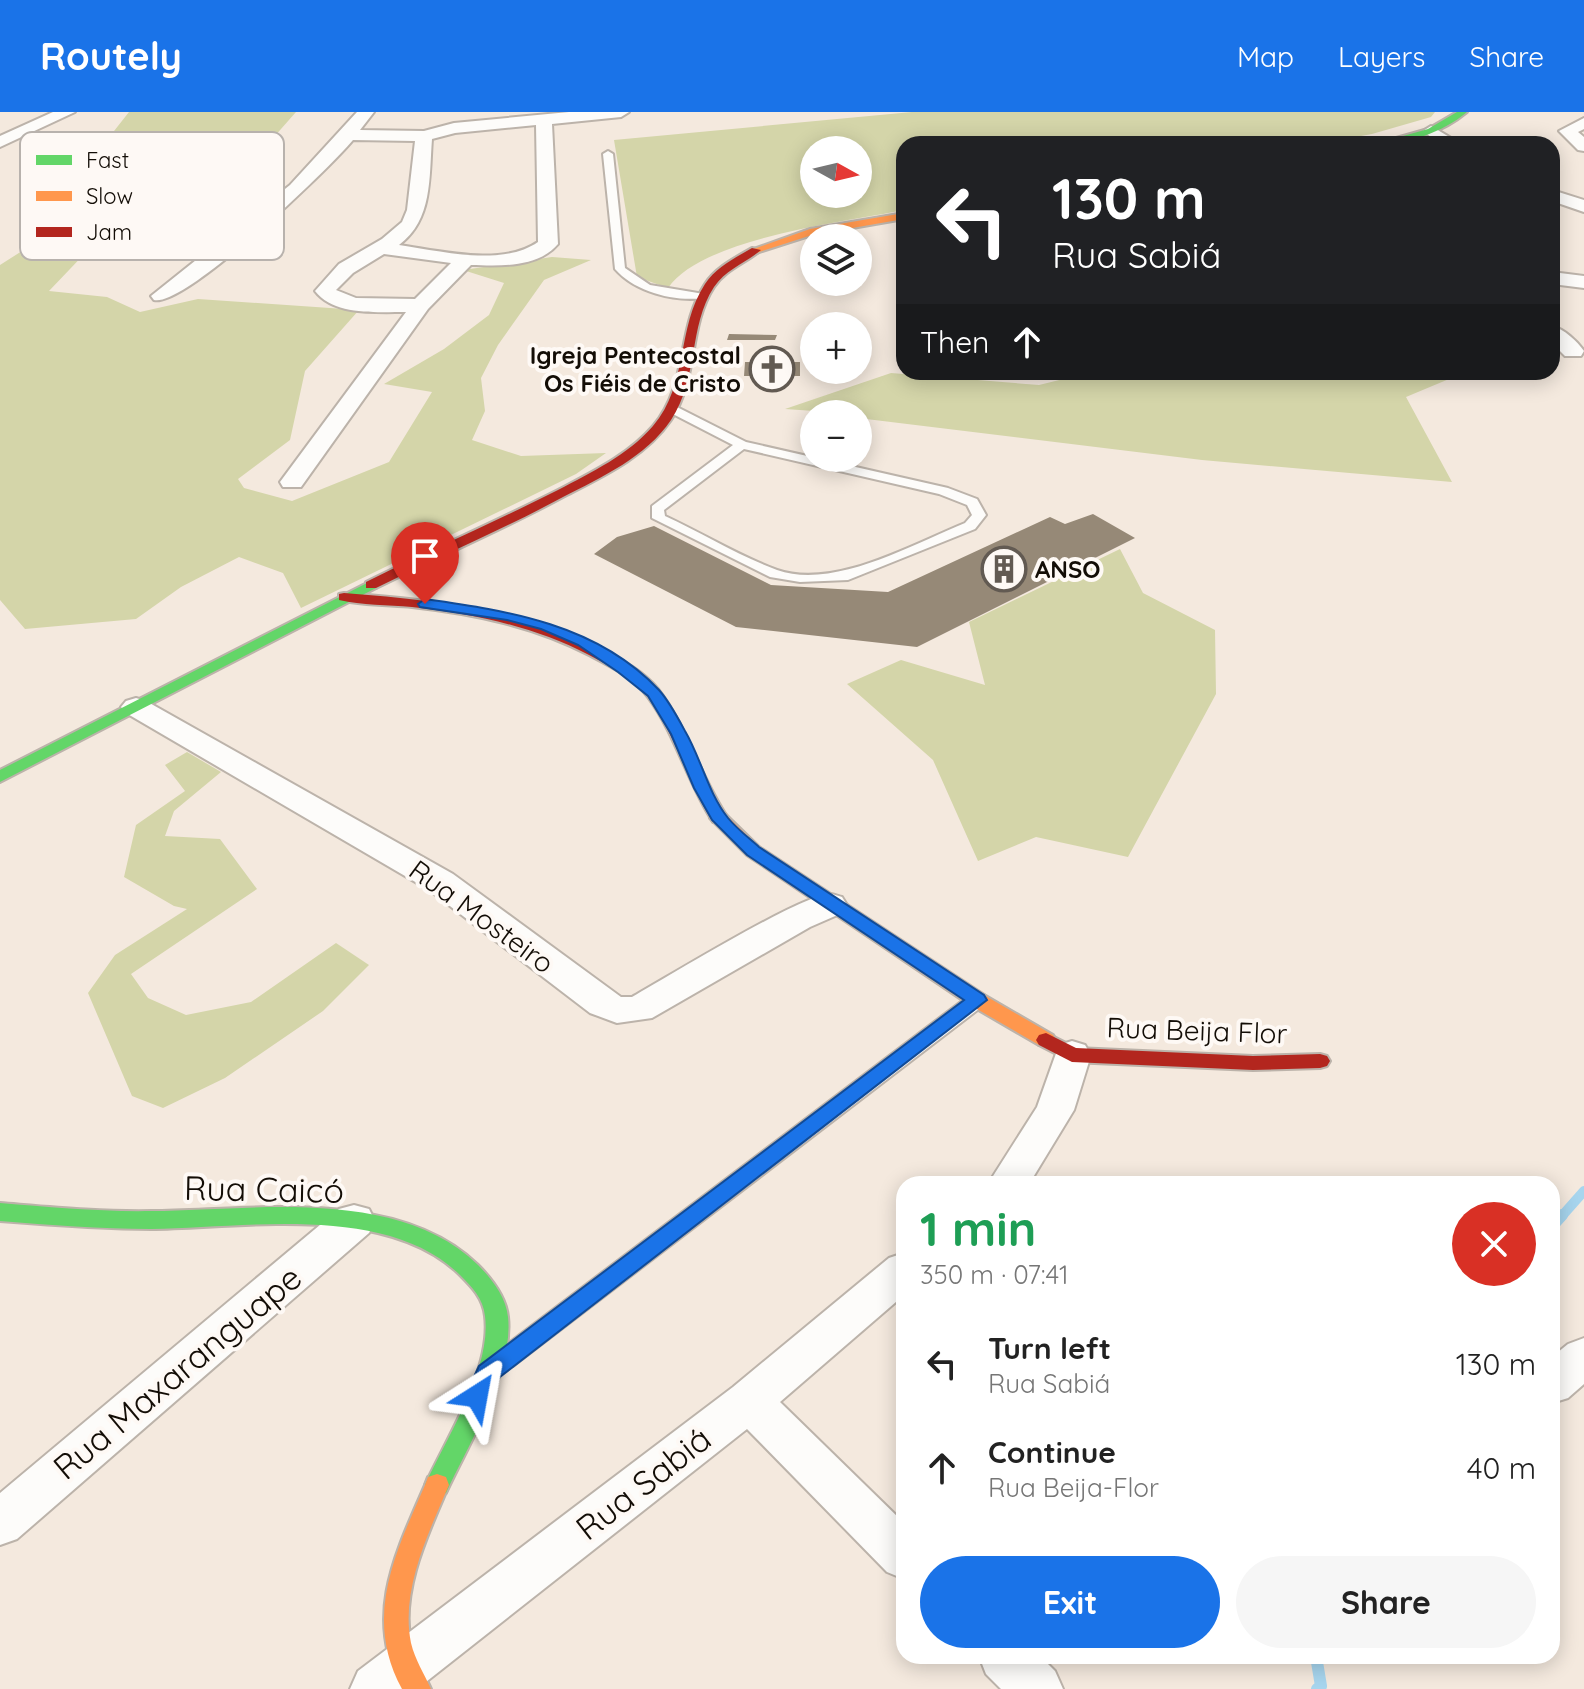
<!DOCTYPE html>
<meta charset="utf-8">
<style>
body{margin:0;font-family:Quicksand,sans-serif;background:#f6f6f6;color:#222;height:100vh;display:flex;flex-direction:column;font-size:30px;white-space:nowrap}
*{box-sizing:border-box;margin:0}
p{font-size:26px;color:#767676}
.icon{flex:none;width:44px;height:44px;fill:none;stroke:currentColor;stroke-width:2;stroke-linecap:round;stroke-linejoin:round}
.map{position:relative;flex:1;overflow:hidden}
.drawer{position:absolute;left:896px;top:1064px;width:664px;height:488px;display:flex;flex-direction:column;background:#fff;border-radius:24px;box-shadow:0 4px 20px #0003}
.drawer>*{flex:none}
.top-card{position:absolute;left:896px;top:24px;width:664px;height:244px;border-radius:24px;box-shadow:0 4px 20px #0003;background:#202124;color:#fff;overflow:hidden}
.needle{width:52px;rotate:98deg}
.buttons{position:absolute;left:800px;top:24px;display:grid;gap:16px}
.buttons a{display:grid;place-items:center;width:72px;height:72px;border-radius:50%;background:#fff;box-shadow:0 4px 20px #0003;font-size:40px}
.pin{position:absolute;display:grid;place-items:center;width:68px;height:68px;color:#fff;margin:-82px -34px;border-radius:50% 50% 50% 0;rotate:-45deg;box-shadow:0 0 8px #0007}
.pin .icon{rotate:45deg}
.me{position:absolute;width:88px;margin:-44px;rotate:34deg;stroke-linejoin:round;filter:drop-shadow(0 0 6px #0008)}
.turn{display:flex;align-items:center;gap:28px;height:168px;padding:0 24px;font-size:36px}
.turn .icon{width:104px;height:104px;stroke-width:2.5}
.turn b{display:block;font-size:56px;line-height:68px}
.then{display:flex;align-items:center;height:76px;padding:0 24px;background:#0003;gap:16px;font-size:30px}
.round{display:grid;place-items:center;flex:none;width:84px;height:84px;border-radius:42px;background:#f6f6f6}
.summary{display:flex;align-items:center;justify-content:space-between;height:136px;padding:0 24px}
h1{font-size:48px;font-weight:700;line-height:60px;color:#1e9e55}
.button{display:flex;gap:16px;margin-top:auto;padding:16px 24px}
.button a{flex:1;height:92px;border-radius:48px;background:#1a73e8;color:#fff;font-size:32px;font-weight:700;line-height:92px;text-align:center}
.button a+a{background:#f6f6f6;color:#222}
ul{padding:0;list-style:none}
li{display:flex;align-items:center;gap:24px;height:104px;padding:0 24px}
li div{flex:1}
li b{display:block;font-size:30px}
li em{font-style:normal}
header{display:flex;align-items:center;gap:48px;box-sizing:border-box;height:112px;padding:0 40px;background:#1a73e8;color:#fff}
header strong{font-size:38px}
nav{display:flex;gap:44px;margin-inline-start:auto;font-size:28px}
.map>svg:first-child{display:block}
.green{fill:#d4d5a9;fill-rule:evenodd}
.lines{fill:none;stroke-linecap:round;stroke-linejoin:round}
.stream-far1{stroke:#a7d5ee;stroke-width:10}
.stream{stroke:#a7d5ee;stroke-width:12}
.building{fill:#968977}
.lane-casing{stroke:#bcb3aa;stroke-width:4}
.street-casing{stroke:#bcb3aa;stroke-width:4}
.fast-casing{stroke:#bcb3aa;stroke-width:4}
.slow-casing{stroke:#bcb3aa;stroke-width:4}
.jam-casing{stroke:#bcb3aa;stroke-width:4}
.lane{fill:#fdfcfa;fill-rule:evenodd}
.street{fill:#fdfcfa;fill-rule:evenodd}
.fast{fill:#63d668;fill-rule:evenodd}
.slow{fill:#ff974d;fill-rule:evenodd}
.jam{fill:#b3261e;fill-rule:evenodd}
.route{fill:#1a73e8;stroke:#114b97;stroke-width:2}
.labels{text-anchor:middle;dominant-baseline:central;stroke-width:8;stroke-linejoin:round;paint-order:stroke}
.far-poi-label{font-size:24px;font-weight:bold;fill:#130d06;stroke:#fef9f5;text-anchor:end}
.street-label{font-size:28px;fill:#130d06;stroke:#fef9f5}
.near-street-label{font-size:34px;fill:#130d06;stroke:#fef9f5}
.key{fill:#fef9f5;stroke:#b8b2ad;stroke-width:2}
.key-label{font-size:22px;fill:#130d06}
</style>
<header>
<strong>Routely</strong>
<nav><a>Map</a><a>Layers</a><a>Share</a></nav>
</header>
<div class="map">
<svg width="1584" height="1577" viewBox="0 0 1584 1577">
<rect width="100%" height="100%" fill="#f4e9de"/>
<path class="green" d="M 129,0 L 296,0 L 266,34 L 219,73 L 199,103 L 159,124 L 91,135 L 49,179 L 107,185 L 140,200 L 198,187 L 359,198 L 305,259 L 290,328 L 238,367 L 244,376 L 292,389 L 389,350 L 432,280 L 384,272 L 444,237 L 489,203 L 504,171 L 463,158 L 552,145 L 591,148 L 544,168 L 498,233 L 481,266 L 485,299 L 472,328 L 521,344 L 606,341 L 576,362 L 301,496 L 283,461 L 239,445 L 181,475 L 136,507 L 25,517 L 0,488 L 0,153 L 44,125 L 45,89 L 77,66 Z
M 912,0 L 1435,0 L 1431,5 L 1372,22 L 1317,32 L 904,32 L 904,98 C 845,110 702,126 668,176 L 637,165 L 614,28 ZM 814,38 L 858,38 L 858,82 L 814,82 Z
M 1092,260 L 1455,260 L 1461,262 L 1406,285 L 1452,370 L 1202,348 L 858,306 L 858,302 L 785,297 L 891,261 L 1039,273 Z
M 1120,437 L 1143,481 L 1215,518 L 1216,582 L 1128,745 L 1036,725 L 978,749 L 933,648 L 847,572 L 901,548 L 985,573 L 969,510 Z
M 187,640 L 221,660 L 174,699 L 165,724 L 220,727 L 257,777 L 131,862 L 148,886 L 186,903 L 251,890 L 336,831 L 369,853 L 323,899 L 225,966 L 163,996 L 132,984 L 88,881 L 115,843 L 187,797 L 174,794 L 124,765 L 136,713 L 185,679 L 165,653 Z"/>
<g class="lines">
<path class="stream-far1" d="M 1561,1105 L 1584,1079"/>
<path class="stream" d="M 1552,1114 L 1562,1103
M 1316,1544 L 1321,1574 L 1317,1577"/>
</g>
<path class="building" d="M 729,222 L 777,223 L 775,228 L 727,228 Z
M 745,250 L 800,250 L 800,264 L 744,264 Z
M 1093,402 L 1135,426 L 917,535 L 736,515 L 594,442 L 617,425 L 654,414 L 771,473 L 888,480 L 1050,405 L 1065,412 Z"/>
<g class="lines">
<g class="lane-casing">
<path id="lane" d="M 608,39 L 613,42 L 625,156 L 650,173 L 704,182 L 704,186 C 674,190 635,180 615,157 L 603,42 Z
M 673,293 L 746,330 L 948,376 L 977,387 L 986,403 L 975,417 L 848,468 L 800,470 L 770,465 L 652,406 L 652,394 L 733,333 L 669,300 L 669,294 ZM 744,337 L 939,382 L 967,393 L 972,403 L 965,411 C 913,432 834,478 777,458 C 739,444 702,421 665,404 L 664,398 Z
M 977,881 L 984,883 L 987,888 L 984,893 L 513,1254 L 505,1257 L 497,1254 L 493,1247 L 497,1240 L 970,883 Z"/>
</g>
<g class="street-casing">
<path id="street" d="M 53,0 L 75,0 L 0,35 L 0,24 Z
M 357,0 L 374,0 L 360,18 L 424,19 L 454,11 L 569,0 L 629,0 L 621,5 L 552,12 L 558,132 C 538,156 499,154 471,153 L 428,197 L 301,375 L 283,375 L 280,370 L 406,200 C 377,200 334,204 315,179 L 339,152 L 382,127 L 402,110 L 407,98 L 415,29 L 353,28 C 329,57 184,196 154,188 L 151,184 L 290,73 ZM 536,13 L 538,130 C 502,155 441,139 399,133 C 433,108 429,65 432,27 L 455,21 ZM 384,142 L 451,151 L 415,187 L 356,186 L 336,178 L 353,161 Z
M 1584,6 L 1584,17 L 1578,20 L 1584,25 L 1584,39 L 1578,38 L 1559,19 Z
M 1431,14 L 1461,32 L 1440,32 L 1423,19 Z
M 1552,78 L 1584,88 L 1584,100 L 1552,89 Z
M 1552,160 L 1584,164 L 1584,176 L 1552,172 Z
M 1552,214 C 1564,217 1577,229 1584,239 L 1581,244 L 1565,244 L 1552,231 Z
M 136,586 L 146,589 L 453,762 L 621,885 L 632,885 C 666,866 802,782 830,782 C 834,782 838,784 842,785 L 847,793 L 842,801 L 810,815 L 652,906 L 617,911 L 590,901 L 429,778 L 126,601 L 121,595 L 126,589 Z
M 1072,929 L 1085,933 L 1091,943 L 1074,998 L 1029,1072 L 988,1072 L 1037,995 L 1059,933 Z
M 354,1093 L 369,1097 L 375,1109 L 369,1121 L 17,1427 L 0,1433 L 0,1381 L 339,1097 Z
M 904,1141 L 904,1183 L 780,1290 L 904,1411 L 904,1467 L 887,1460 L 747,1317 L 417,1577 L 350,1577 L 358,1559 L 733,1275 L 889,1146 Z
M 1584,1226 L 1584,1272 L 1568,1286 L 1552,1291 L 1552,1245 L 1568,1232 Z
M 979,1544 L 1040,1544 L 1055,1559 L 1063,1577 L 1001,1577 L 986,1562 Z"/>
</g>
<g class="fast-casing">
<path id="fast" d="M 1457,0 L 1467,0 C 1442,21 1408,32 1375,32 L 1428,17 Z
M 371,469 L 376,470 L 376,476 L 0,670 L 0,658 Z
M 0,1091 C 50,1095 101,1100 152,1099 C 254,1098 398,1075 478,1153 C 492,1167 506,1185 508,1205 C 514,1259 468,1333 446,1381 L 437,1384 L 428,1381 L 425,1373 C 446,1327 492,1256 485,1204 C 483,1186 472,1175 460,1163 C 387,1091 245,1116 151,1117 C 101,1117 50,1113 0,1109 Z"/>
</g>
<g class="slow-casing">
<path id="slow" d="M 904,101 L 904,107 L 812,123 L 756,141 L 751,138 L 810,117 Z
M 719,701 L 725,702 L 759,735 L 984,883 L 1053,923 L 1056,928 L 1053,933 L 1039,933 L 970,893 L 747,743 L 710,706 Z
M 437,1362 L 446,1365 L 449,1373 C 429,1420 400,1478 411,1531 C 415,1548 424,1561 431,1577 L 402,1577 C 363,1505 395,1442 425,1373 L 428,1365 Z"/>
</g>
<g class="jam-casing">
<path id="jam" d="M 752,136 L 761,138 C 746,151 726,157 714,175 C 688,215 699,266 671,308 C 646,345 602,365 563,385 C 502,418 438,445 376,476 L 366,476 L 366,470 C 430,438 495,410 558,378 C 592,360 628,343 653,314 C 689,272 676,216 705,172 C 716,155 735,146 752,136 Z
M 344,481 C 434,488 522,497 604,539 C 624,549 644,560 658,577 C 688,616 700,665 728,706 L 725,710 L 713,710 C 687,670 676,623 648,585 C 633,565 610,554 589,543 C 533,514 474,502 412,495 C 388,493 362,493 339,488 L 339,482 Z
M 1046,921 L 1076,936 L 1253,944 L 1320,942 L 1327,944 L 1330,949 L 1327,954 L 1320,956 L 1253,958 L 1072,950 L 1039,933 L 1036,928 L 1039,923 Z"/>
</g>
<use href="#lane" class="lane"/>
<use href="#street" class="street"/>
<use href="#fast" class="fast"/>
<use href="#slow" class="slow"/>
<use href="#jam" class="jam"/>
</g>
<path class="route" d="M 425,487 C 509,499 597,512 659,578 C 669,589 678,606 685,619 C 701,646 708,681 728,706 C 737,717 749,726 759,735 L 984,883 L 987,888 L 496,1268 L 486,1291 L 477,1294 L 469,1291 L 465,1284 L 479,1254 L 964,888 L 747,743 L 712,708 L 694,676 L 671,622 L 648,584 L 618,560 L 578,533 L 541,517 L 507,508 L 420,495 L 418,492 Z"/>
<defs>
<g id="church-ring" transform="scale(2.3)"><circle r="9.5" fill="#fef9f5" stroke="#625a52" stroke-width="1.5"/><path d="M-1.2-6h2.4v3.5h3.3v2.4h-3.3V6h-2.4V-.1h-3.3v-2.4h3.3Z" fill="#625a52"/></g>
<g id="building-ring" transform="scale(2.3)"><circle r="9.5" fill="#fef9f5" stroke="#625a52" stroke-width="1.5"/><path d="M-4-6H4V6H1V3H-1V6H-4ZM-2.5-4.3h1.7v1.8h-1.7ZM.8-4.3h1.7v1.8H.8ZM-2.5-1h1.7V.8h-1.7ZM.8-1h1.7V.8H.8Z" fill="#625a52"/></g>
</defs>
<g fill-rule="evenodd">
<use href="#church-ring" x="772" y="257"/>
<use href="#building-ring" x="1004" y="457"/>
</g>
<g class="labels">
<g class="far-poi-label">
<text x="741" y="243">Igreja Pentecostal<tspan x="741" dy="28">Os Fiéis de Cristo</tspan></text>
<text x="1035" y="457" text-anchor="start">ANSO</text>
</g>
<g class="street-label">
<text transform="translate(482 804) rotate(36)">Rua Mosteiro</text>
<text transform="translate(1197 918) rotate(2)">Rua Beija Flor</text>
</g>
<g class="near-street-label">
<text transform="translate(264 1077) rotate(1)">Rua Caicó</text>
<text transform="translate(177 1260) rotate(-40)">Rua Maxaranguape</text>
<text transform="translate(643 1371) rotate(-38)">Rua Sabiá</text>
</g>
</g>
<rect x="20" y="20" width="264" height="128" rx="12" class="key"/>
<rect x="36" y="43" width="36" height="10" fill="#63d668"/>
<rect x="36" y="79" width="36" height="10" fill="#ff974d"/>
<rect x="36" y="115" width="36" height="10" fill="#b3261e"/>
<g class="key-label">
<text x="86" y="56">Fast</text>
<text x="86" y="92">Slow</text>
<text x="86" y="128">Jam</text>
</g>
</svg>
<div class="buttons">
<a><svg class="needle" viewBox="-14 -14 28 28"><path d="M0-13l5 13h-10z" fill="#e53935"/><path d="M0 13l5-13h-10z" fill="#767676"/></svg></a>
<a><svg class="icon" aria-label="layers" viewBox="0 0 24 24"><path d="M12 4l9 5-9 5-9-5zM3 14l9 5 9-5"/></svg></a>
<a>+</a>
<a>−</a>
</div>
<div class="pin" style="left:425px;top:492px;background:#d93025"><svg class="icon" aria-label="arrive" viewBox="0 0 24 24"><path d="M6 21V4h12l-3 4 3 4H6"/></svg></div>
<svg class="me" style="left:477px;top:1284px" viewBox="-20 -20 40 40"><path d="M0-17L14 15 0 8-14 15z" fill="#1a73e8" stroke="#fff" stroke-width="4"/></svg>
<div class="top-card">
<div class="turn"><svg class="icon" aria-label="left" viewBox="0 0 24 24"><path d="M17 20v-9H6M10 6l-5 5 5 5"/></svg><div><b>130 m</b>Rua Sabiá</div></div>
<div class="then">Then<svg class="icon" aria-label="ahead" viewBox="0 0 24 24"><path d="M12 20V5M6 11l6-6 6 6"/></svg></div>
</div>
<section class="drawer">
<div class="summary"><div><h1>1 min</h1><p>350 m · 07:41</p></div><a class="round" style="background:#d93025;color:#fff"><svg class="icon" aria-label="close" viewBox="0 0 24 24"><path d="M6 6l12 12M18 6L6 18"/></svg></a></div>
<ul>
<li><svg class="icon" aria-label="left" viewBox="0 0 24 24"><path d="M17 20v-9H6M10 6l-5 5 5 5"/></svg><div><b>Turn left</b><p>Rua Sabiá</p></div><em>130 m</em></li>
<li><svg class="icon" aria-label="ahead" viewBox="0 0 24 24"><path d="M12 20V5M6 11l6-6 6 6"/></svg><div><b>Continue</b><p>Rua Beija-Flor</p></div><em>40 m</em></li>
</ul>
<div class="button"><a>Exit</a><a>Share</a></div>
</section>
</div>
